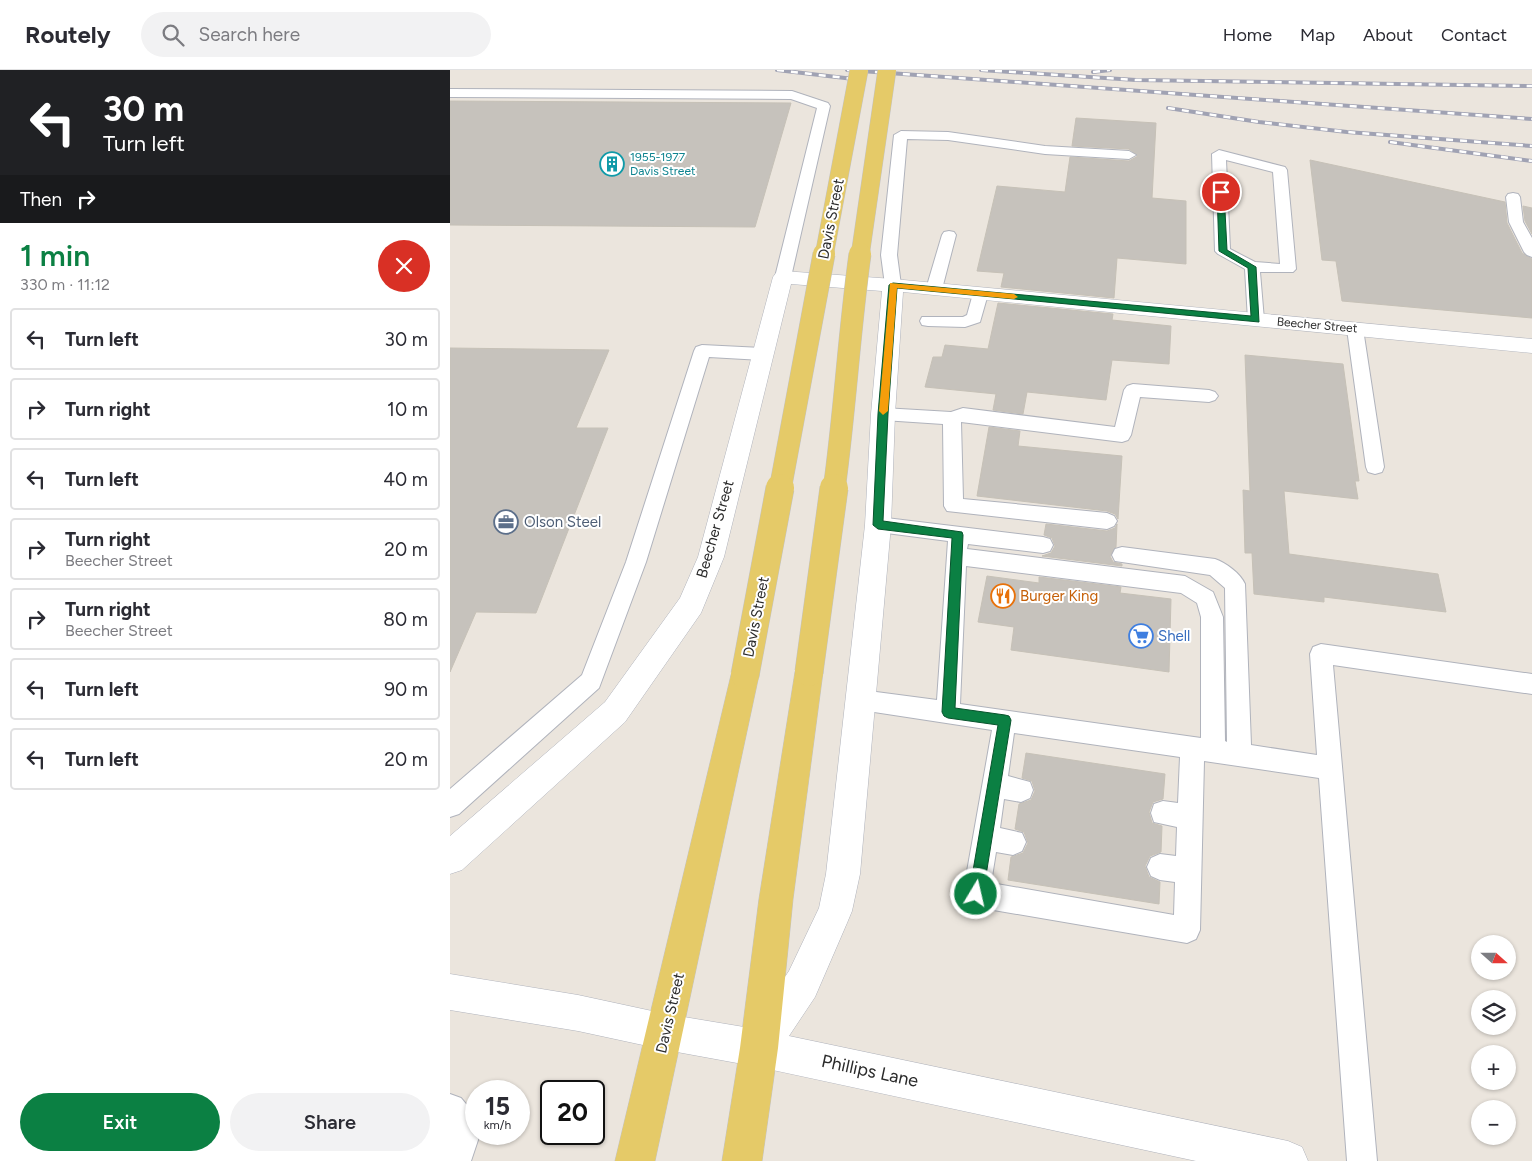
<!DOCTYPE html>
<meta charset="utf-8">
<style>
body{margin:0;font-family:Figtree,sans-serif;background:#f2f2f3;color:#2b2b33;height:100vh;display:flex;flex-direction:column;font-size:19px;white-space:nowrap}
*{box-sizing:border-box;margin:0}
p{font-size:16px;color:#7c7c81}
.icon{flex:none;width:28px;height:28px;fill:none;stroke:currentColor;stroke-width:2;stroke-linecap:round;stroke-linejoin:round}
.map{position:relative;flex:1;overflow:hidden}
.sheet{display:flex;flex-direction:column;background:#fff;width:450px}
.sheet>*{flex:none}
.top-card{background:#202124;color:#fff;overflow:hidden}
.needle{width:32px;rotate:111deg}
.fabs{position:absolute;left:1021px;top:865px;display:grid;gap:10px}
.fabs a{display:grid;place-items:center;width:45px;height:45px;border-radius:50%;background:#fff;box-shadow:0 1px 4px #0004;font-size:25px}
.speed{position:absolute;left:15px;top:1010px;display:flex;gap:10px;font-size:25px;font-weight:700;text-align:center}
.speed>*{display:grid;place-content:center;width:65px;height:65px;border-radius:50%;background:#fff;box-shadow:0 1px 4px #0004;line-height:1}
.speed small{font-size:12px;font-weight:400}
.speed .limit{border:2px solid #111;border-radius:8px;background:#fff;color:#111}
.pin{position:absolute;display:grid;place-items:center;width:42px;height:42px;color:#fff;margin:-21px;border:2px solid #fff;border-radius:50%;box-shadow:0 1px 5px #0007}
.me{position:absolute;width:55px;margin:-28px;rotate:9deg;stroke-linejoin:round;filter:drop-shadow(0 0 4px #0008)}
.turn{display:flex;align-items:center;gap:18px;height:105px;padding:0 20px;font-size:22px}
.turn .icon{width:65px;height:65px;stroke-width:2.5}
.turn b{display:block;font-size:35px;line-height:42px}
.then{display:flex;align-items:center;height:48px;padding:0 20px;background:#0003;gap:10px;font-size:19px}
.round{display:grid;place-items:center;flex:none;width:52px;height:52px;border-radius:26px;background:#f2f2f3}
.headline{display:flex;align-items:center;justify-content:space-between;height:85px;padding:0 20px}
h1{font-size:30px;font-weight:600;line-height:38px;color:#0b8043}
.primary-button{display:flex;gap:10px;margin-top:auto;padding:10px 20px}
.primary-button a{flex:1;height:58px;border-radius:30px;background:#0b8043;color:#fff;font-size:20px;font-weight:600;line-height:58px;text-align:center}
.primary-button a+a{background:#f2f2f3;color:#2b2b33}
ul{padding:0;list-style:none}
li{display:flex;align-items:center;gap:15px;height:62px;margin:0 10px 8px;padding:0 10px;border:2px solid #e1e1e2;border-radius:5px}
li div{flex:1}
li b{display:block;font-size:19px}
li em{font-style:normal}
header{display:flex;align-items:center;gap:30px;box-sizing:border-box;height:70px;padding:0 25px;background:#fff;border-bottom:1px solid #e1e1e2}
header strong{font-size:24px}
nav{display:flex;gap:28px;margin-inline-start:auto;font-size:18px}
.search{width:350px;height:45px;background:#f2f2f3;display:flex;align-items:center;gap:12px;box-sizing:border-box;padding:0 18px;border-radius:28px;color:#7c7c81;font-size:19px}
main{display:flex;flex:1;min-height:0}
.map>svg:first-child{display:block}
.building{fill:#c6c2bc;stroke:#c6c1b7}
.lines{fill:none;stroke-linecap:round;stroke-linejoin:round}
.service-casing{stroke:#b0b3bc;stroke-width:2}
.minor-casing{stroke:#b0b3bc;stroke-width:1}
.primary-casing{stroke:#c3c3c3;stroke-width:1}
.service{fill:#fff;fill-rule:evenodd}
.minor{fill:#fff;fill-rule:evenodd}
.primary{fill:#e5ca68;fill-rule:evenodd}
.rail-casing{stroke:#a0a2b3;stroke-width:4}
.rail{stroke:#fff;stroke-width:2.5;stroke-dasharray:7;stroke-linecap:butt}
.primary-bridge-far2-casing{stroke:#c3c3c3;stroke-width:19;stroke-linecap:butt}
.primary-bridge-far1-casing{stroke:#c3c3c3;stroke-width:23;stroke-linecap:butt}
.primary-bridge-casing{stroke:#c3c3c3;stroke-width:29;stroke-linecap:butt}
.primary-bridge-far2{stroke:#e5ca68;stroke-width:18}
.primary-bridge-far1{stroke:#e5ca68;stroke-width:22}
.primary-bridge{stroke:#e5ca68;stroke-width:28}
.route{fill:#0b8043;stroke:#07532c}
.slow{fill:#f59e0b}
.labels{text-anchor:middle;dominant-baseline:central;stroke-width:4;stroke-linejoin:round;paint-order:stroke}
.far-culture-label{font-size:12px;fill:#0d838f;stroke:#fff;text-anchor:start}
.far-street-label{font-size:12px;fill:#2a2a2a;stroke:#fff}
.street-label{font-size:15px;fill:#2a2a2a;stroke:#fff}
.service-label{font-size:15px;fill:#4e5e75;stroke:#fff;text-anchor:start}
.food-label{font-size:15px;fill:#c56008;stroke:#fff;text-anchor:start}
.shop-label{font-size:15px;fill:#366cbe;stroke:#fff;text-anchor:start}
.near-street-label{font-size:18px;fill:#2a2a2a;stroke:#fff}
</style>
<header>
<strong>Routely</strong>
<div class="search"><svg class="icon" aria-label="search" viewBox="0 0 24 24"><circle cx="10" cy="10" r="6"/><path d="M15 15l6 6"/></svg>Search here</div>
<nav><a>Home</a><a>Map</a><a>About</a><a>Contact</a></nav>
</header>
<main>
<section class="sheet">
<div class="top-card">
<div class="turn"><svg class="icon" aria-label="left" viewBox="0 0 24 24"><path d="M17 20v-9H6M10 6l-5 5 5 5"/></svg><div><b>30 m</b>Turn left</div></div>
<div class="then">Then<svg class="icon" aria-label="right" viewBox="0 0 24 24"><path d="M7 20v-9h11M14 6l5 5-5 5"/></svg></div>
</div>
<div class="headline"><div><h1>1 min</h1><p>330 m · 11:12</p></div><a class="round" style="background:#d93025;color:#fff"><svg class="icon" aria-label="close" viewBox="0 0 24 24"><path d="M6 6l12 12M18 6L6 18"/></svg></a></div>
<ul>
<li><svg class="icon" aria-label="left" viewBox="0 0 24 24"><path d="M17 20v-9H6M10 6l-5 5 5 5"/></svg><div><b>Turn left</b></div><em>30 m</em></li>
<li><svg class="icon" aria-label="right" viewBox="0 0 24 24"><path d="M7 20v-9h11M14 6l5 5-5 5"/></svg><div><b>Turn right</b></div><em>10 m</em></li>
<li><svg class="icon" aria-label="left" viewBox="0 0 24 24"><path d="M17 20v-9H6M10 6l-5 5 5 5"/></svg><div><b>Turn left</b></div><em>40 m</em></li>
<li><svg class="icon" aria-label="right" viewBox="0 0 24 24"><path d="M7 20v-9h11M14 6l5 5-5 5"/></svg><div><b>Turn right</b><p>Beecher Street</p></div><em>20 m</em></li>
<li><svg class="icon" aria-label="right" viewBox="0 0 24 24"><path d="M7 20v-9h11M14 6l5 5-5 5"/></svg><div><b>Turn right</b><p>Beecher Street</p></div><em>80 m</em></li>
<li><svg class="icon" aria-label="left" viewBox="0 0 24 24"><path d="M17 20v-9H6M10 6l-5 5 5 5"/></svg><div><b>Turn left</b></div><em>90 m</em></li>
<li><svg class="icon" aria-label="left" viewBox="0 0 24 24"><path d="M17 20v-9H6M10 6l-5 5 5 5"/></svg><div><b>Turn left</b></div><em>20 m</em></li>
</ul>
<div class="primary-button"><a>Exit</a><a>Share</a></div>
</section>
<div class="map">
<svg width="1082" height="1091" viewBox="0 0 1082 1091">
<rect width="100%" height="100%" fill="#ebe5dd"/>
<path class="building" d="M 0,31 L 341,33 L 305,157 L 0,155 Z
M 626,48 L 706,53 L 702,128 L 736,131 L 736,194 L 667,188 L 664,228 L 551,217 L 554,203 L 527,201 L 547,116 L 615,122 L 620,87 L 679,91 L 688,86 L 679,79 L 622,76 Z
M 860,90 L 1055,132 L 1057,153 L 1072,183 L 1082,189 L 1082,248 L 892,231 L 886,191 L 872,190 Z
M 1073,136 L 1082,138 L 1082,164 L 1075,151 Z
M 548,233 L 663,244 L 662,250 L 721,256 L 719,294 L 662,290 L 656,330 L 577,322 L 573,344 L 543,340 L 546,324 L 475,317 L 483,287 L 492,287 L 495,275 L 538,279 Z
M 0,278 L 159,280 L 126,358 L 158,358 L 86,543 L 26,542 L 0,602 Z
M 795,285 L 893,294 L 909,411 L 905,411 L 908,429 L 834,421 L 839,484 L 988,504 L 996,542 L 874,527 L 874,532 L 804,524 L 802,483 L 795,483 L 793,420 L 800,421 Z
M 539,357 L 570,361 L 568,376 L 672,386 L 668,449 L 665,444 L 657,441 L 527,426 Z
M 596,454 L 657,461 L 665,458 L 667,454 L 666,477 L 660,486 L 663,492 L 672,494 L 672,496 L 592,486 L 601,483 L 605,476 L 602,468 L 594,465 Z
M 537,506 L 589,513 L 589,507 L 671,517 L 670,523 L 721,529 L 719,602 L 561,580 L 564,557 L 528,552 Z
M 576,683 L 715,704 L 713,729 L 703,732 L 699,742 L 702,753 L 712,756 L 711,782 L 700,786 L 695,796 L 699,807 L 710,812 L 709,834 L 558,810 L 561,787 L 573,783 L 578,773 L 574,762 L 565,759 L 569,734 L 581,730 L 585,721 L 582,711 L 572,708 Z"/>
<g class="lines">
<g class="service-casing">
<path id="service" d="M 0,19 L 342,21 L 378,33 L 380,36 L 341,207 L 338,210 L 328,210 L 325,207 L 367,38 L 341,29 L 0,27 Z
M 451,61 L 498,62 L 595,76 L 679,81 L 686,85 L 679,89 L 595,84 L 498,70 L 457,69 L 447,185 L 451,215 L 449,218 L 437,218 L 435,215 L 431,185 L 444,65 Z
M 769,80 L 835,97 L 837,100 L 846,199 L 843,202 L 810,202 L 814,250 L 812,254 L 806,255 L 800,254 L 798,250 L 795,199 L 768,184 L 765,181 L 762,84 ZM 776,90 L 823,102 L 830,194 L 805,192 L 780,179 Z
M 1063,123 L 1068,124 L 1070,127 L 1073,152 L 1082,168 L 1082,187 L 1077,185 L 1074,182 L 1059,152 L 1056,127 L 1058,124 Z
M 499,161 L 504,162 L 506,165 L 492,219 L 490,222 L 478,222 L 476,219 L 492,165 L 494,162 Z
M 530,219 L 536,220 L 538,224 L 530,252 L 515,257 L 478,256 L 472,255 L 470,251 L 472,247 L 513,247 L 517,245 L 524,220 Z
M 905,254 L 911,255 L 913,259 L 934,397 L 932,402 L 925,404 L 918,402 L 916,397 L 897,259 L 899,255 Z
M 252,275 L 312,278 L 318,280 L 320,284 L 318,288 L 312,290 L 259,287 L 196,492 L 149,618 L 9,744 L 0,747 L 0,719 L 132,605 L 176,492 L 244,281 L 246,277 Z
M 683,314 L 759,320 L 765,322 L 768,326 L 765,330 L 759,332 L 690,327 L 681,365 L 678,370 L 672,372 L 511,352 L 513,429 L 657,443 L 664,446 L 667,451 L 664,456 L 657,459 L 497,441 L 494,436 L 493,354 L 433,350 L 427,349 L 424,344 L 427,339 L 433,338 L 501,342 L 513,338 L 665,357 L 674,320 L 677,316 Z
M 428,447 L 593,467 L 600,469 L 603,475 L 600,481 L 593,483 L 518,474 L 517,479 L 735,506 L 763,522 L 773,547 L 775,671 L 777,672 L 775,518 L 760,505 L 665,491 L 662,485 L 665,479 L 672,477 L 765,489 C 776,493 790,503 795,514 L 801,675 L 867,685 L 860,584 L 863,577 L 871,574 L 1082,604 L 1082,624 L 883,595 L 927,1091 L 897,1091 L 869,708 L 754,691 L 750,860 L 746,869 L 737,873 L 526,837 L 517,833 L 513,824 L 542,660 L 411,640 L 403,637 L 400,630 L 403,623 L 411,620 L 487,630 L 498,471 L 421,461 L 418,455 L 421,449 ZM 516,496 L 731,523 L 747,533 L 751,547 L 751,668 L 510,634 ZM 564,663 L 730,687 L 728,733 L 713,731 L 704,734 L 701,743 L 704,752 L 727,757 L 726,786 L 710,784 L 701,788 L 697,797 L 701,806 L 710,810 L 725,812 L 724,845 L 541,813 L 546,782 L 563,785 L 572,781 L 576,772 L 572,763 L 550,758 L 554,729 L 571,732 L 580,728 L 583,720 L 580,712 L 558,706 Z
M 0,1024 L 11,1028 L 26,1046 L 26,1064 L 30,1064 L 21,1091 L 0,1091 Z"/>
</g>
<g class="minor-casing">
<path id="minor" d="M 333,201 L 443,209 L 1082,269 L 1082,283 L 453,222 L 445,344 L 441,455 L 410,804 L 402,841 L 397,853 L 365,927 L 339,966 L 838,1071 L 852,1077 L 858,1091 L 746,1091 L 309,997 L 216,980 L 128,961 L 0,940 L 0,904 L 128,925 L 216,944 L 300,958 L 339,901 L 369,838 L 376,804 L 415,455 L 421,344 L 432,221 L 341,214 L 274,487 L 251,543 L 175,652 L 12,800 L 0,804 L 0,766 L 155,632 L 230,528 L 248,487 L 323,207 L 326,203 Z"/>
</g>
<g class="primary-casing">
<path id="primary" d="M 359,589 L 369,593 L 373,602 L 343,829 L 328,978 L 312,1091 L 272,1091 L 290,978 L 309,829 L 345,602 L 349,593 Z
M 295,592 L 305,596 L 309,605 L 205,1091 L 165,1091 L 281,605 L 285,596 Z"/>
</g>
<use href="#service" class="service"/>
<use href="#minor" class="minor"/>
<use href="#primary" class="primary"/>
<g class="rail-casing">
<path id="rail" d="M 327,0 L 412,10
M 397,0 L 1082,49
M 531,0 L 686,10 L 1082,16
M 643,2 L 660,0
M 718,38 L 809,52 L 897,62 L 1082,76
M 940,72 L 1082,91"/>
</g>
<use href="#rail" class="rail"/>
<g class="primary-bridge-far2-casing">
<path id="primary-bridge-far2" d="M 374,186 L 409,0
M 410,186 L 437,0"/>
</g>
<g class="primary-bridge-far1-casing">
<path id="primary-bridge-far1" d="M 330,420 L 374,184
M 384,420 C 395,341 399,263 410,184"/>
</g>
<g class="primary-bridge-casing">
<path id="primary-bridge" d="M 359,602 L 384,418
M 295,605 L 330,418"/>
</g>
<use href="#primary-bridge-far2" class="primary-bridge-far2"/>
<use href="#primary-bridge-far1" class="primary-bridge-far1"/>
<use href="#primary-bridge" class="primary-bridge"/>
</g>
<path class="route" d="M 771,120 L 774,122 L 777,180 L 806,197 L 809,252 L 447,218 L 438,344 L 433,451 L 512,462 L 513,465 L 505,638 L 555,645 L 559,646 L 561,650 L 533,824 L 531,829 L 526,831 L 521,829 L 519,824 L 548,655 L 498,648 L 494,646 L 492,642 L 502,468 L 428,459 L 423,455 L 428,344 L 439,215 L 443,213 L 801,246 L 798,198 L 769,181 L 767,122 Z"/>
<path class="slow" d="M 440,213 L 564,224 L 568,227 L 564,229 L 447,218 L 438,341 L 433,345 L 429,341 Z"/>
<defs>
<g id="building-ring" transform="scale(1.25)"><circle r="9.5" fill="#fff" stroke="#0f9aa8" stroke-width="1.5"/><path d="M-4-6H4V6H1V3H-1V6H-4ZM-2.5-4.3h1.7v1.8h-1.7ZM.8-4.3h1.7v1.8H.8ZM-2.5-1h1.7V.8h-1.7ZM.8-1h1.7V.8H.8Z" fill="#0f9aa8"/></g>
<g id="office-ring" transform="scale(1.25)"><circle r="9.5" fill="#fff" stroke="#5c6f8a" stroke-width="1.5"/><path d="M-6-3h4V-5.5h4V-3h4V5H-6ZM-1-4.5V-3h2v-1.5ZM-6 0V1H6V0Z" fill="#5c6f8a"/></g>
<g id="restaurant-ring" transform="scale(1.25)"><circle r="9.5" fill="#fff" stroke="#e8710a" stroke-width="1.5"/><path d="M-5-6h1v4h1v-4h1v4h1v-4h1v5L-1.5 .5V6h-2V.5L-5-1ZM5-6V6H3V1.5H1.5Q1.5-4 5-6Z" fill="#e8710a"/></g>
<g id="supermarket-ring" transform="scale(1.25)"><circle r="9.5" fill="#fff" stroke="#3f7fe0" stroke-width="1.5"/><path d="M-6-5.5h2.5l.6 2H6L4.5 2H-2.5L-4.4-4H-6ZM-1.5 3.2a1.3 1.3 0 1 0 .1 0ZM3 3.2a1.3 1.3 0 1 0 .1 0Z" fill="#3f7fe0"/></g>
</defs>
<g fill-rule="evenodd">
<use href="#building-ring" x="162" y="94"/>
<use href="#office-ring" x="56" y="452"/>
<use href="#restaurant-ring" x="553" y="526"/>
<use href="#supermarket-ring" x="691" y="566"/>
</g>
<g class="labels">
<g class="far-culture-label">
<text x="180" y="87">1955-1977<tspan x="180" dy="14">Davis Street</tspan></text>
</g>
<g class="far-street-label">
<text transform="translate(867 255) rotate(5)">Beecher Street</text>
</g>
<g class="street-label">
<text transform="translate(381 149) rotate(-79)">Davis Street</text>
<text transform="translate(265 459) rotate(-74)">Beecher Street</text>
<text transform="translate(306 547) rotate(-79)">Davis Street</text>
<text transform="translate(220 943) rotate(-77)">Davis Street</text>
</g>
<g class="service-label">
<text x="74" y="452">Olson Steel</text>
</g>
<g class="food-label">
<text x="570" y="526">Burger King</text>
</g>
<g class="shop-label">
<text x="708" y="566">Shell</text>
</g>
<g class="near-street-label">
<text transform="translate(420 1001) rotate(12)">Phillips Lane</text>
</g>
</g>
</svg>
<div class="fabs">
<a><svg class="needle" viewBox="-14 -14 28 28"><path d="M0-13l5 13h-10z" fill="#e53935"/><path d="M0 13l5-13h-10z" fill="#7c7c81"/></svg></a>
<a><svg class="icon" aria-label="layers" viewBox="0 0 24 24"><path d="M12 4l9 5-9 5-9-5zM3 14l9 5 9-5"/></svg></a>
<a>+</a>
<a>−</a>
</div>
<div class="speed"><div>15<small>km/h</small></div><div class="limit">20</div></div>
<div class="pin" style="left:771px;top:122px;background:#d93025"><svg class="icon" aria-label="arrive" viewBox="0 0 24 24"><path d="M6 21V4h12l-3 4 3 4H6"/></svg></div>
<svg class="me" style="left:526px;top:824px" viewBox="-20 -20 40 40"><circle r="17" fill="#0b8043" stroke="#fff" stroke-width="3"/><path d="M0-11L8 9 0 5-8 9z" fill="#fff"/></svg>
</div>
</main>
